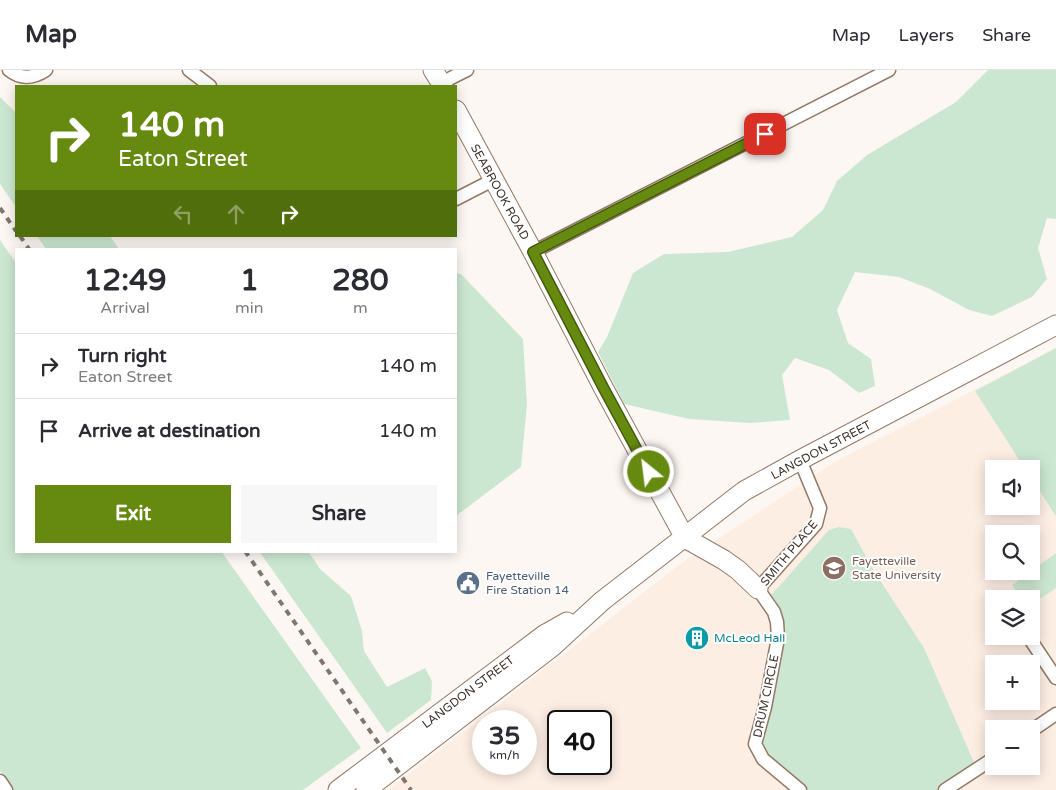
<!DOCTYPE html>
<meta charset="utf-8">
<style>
body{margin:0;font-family:"Varela Round",sans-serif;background:#f7f7f7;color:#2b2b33;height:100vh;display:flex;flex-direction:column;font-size:19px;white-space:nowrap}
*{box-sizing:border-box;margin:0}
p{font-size:16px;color:#7c7c81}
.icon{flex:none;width:28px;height:28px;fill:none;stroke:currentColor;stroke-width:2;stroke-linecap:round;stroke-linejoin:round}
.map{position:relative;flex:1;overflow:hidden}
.drawer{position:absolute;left:15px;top:178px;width:442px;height:305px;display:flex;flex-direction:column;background:#fff;border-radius:0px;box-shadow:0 2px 12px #0003}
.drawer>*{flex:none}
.top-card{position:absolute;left:15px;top:15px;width:442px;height:152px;border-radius:0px;box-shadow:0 2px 12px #0003;background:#668a10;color:#fff;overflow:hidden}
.tools{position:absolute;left:985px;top:390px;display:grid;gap:10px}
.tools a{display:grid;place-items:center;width:55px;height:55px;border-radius:0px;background:#fff;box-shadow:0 2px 12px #0003;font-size:25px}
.speed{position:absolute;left:472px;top:640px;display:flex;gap:10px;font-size:25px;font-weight:700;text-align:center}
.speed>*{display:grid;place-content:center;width:65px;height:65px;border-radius:50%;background:#fff;box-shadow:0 2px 12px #0003;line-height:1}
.speed small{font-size:12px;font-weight:400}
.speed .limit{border:2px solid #111;border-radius:8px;background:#fff;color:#111}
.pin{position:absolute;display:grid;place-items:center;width:42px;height:42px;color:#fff;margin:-21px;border-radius:10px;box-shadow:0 2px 8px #0006}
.me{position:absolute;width:55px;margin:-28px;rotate:331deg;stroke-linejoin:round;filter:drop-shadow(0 0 4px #0008)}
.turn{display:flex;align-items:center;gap:18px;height:105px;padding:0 20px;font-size:22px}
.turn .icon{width:65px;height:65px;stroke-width:2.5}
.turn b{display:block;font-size:35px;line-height:42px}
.lanes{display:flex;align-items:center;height:48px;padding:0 20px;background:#0003;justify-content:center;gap:25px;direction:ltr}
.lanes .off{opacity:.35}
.eta{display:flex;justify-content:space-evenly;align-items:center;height:85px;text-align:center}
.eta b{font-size:30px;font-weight:700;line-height:35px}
.action{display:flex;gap:10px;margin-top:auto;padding:10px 20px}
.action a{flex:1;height:58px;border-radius:0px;background:#668a10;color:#fff;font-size:20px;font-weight:700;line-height:58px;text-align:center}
.action a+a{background:#f7f7f7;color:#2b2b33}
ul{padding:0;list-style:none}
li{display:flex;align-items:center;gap:15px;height:65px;padding:0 20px;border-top:1px solid #e1e1e2}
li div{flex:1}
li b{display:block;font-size:19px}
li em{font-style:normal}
header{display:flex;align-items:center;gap:30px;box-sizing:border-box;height:70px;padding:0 25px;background:#fff;border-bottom:1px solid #e1e1e2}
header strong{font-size:24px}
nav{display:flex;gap:28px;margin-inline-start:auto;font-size:18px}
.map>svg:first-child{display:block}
.built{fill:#fdeee4;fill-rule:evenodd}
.green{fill:#cce7d1}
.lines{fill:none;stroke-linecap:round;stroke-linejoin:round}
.street-casing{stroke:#947967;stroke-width:15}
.secondary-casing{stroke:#947967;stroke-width:21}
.street{stroke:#fff;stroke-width:12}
.secondary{stroke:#fff;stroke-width:19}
.rail{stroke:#80766f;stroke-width:4;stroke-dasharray:6 6;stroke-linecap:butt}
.route-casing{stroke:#425a0a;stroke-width:12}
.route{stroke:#668a10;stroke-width:9}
.labels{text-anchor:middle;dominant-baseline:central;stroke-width:4;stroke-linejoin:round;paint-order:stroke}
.street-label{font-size:12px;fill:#3e322a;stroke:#fff}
.education-label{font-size:12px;fill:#785e54;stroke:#fff;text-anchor:start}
.service-label{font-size:12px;fill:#4e5e75;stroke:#fff;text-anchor:start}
.culture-label{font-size:12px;fill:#0d838f;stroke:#fff;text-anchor:start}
</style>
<header>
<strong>Map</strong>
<nav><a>Map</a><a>Layers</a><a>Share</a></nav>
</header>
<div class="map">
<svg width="1056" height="720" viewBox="0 0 1056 720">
<rect width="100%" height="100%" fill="#fdf7f3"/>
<path class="built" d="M 1056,278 L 1056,720 L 388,720 L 679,495 L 836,391 ZM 994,399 L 1031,399 L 1031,436 L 994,436 ZM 994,464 L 1031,464 L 1031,501 L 994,501 ZM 994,529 L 1031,529 L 1031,566 L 994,566 ZM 994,594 L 1031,594 L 1031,631 L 994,631 ZM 484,651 L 526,651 L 526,694 L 484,694 ZM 559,651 L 601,651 L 601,694 L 559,694 ZM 994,659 L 1031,659 L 1031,696 L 994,696 Z"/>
<path class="green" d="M 988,0 L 1056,0 L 1056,149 L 1047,148 L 1038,178 L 1047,209 L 1032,227 L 992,246 L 969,240 L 930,219 L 899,207 L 855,202 L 837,240 L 848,273 L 871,289 L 875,316 L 859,323 L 829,300 L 795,288 L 782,305 L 790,350 L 750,353 L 689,349 L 624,334 L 598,282 L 607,267 L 633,203 L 664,184 L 728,182 L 792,167 L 823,140 L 837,111 L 867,85 L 956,32 Z
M 0,27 L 16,43 L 16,137 L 0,114 Z
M 37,166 L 110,166 L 119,179 L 46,179 Z
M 0,170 L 16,193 L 16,481 L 221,481 L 361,678 L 303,720 L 13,720 L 0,701 Z
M 456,203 L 461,204 L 523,269 L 527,334 L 521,397 L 456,446 Z
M 1056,278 L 1056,446 L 1031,408 L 1031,399 L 1025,399 L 975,321 Z
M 839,457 L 851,459 L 874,501 L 924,578 L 977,699 L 945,720 L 800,720 L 763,689 L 757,663 L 778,568 L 766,531 L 829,460 Z
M 259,481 L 308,481 L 320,499 L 351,526 L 362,561 L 364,581 L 387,617 L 425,598 L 432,611 L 431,630 L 387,663 Z
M 1056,483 L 1056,518 L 1031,535 L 1031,529 L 1021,529 L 1012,515 Z"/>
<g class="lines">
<g class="street-casing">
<path id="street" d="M 9,0 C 21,10 34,8 46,0
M 189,0 L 210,16
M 441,13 L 467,0
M 456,129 L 493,110
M 533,182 L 889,0
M 1028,566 L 1056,608
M 1031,661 L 1056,644
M 0,711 L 6,720
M 800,720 L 763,689 L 755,674 L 765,637 L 778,568 L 777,552 L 774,542 L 758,519 L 816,454 L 820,438 L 800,390
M 945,720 L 994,688"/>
</g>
<g class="secondary-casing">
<path id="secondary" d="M 433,0 L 443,16
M 456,40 L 533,182 L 604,319 L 685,468 L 724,490 L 738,500 L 758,519
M 338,720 L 544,565 L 567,552
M 366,720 L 552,577 L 602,531 L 744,421 L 800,390 L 1056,255"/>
</g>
<use href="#street" class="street"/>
<use href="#secondary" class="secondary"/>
<path class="rail" d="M 0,138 L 16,161
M 20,166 L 29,179
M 245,481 L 411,720"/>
</g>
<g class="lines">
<g class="route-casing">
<path id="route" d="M 649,402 L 604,319 L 533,182 L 765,64"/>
</g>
<use href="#route" class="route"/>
</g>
<defs>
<g id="university-disc" transform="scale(1.25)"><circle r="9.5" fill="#8d6e63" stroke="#fff"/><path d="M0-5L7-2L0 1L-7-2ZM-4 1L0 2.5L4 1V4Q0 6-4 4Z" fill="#fff"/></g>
<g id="civic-disc" transform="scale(1.25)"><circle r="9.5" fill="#5c6f8a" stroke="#fff"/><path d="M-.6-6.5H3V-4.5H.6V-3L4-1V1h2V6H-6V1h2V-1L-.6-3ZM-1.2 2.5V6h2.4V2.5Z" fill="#fff"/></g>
<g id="building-disc" transform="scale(1.25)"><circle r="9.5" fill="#0f9aa8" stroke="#fff"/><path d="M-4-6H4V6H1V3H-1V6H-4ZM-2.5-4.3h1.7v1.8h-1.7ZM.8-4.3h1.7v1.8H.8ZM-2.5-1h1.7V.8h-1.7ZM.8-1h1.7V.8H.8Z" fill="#fff"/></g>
</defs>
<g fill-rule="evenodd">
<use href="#university-disc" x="834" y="498"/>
<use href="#civic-disc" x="468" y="513"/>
<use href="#building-disc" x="697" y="568"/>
</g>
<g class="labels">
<g class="street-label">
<text transform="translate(500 122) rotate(61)">SEABROOK ROAD</text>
<text transform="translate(821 380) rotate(-28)">LANGDON STREET</text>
<text transform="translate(789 483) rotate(-50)">SMITH PLACE</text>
<text transform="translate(468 622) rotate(-37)">LANGDON STREET</text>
<text transform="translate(766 626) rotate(-78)">DRUM CIRCLE</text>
</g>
<g class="education-label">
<text x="852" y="491">Fayetteville<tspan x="852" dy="14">State University</tspan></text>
</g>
<g class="service-label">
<text x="486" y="506">Fayetteville<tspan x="486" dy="14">Fire Station 14</tspan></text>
</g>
<g class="culture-label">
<text x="714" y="568">McLeod Hall</text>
</g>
</g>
</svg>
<div class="tools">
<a><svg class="icon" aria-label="sound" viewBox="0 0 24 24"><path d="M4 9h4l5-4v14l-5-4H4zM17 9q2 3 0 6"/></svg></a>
<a><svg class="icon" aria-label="search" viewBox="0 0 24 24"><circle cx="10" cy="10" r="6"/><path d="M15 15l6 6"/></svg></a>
<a><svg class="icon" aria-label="layers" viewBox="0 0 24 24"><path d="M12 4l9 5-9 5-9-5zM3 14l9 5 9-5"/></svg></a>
<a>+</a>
<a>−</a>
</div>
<div class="speed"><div>35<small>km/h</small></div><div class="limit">40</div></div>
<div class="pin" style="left:765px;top:64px;background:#d93025"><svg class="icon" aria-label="arrive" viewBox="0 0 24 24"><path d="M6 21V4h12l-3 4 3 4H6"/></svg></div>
<svg class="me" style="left:649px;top:402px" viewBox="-20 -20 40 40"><circle r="17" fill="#668a10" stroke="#fff" stroke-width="3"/><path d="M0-11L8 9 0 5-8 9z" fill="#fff"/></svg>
<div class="top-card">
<div class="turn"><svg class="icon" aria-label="right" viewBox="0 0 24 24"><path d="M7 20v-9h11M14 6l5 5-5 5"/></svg><div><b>140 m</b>Eaton Street</div></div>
<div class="lanes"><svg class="icon off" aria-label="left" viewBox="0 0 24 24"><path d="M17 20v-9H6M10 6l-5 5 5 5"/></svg><svg class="icon off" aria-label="ahead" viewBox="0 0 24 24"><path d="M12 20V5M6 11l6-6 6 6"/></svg><svg class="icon" aria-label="right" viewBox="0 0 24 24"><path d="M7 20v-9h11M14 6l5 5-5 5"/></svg></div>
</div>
<section class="drawer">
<div class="eta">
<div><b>12:49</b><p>Arrival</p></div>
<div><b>1</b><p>min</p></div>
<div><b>280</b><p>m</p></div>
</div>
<ul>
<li><svg class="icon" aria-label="right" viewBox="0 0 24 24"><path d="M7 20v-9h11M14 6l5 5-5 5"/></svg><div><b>Turn right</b><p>Eaton Street</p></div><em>140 m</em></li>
<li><svg class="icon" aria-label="arrive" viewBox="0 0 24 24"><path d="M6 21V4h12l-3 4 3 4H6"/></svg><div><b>Arrive at destination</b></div><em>140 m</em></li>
</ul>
<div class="action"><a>Exit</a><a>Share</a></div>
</section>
</div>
